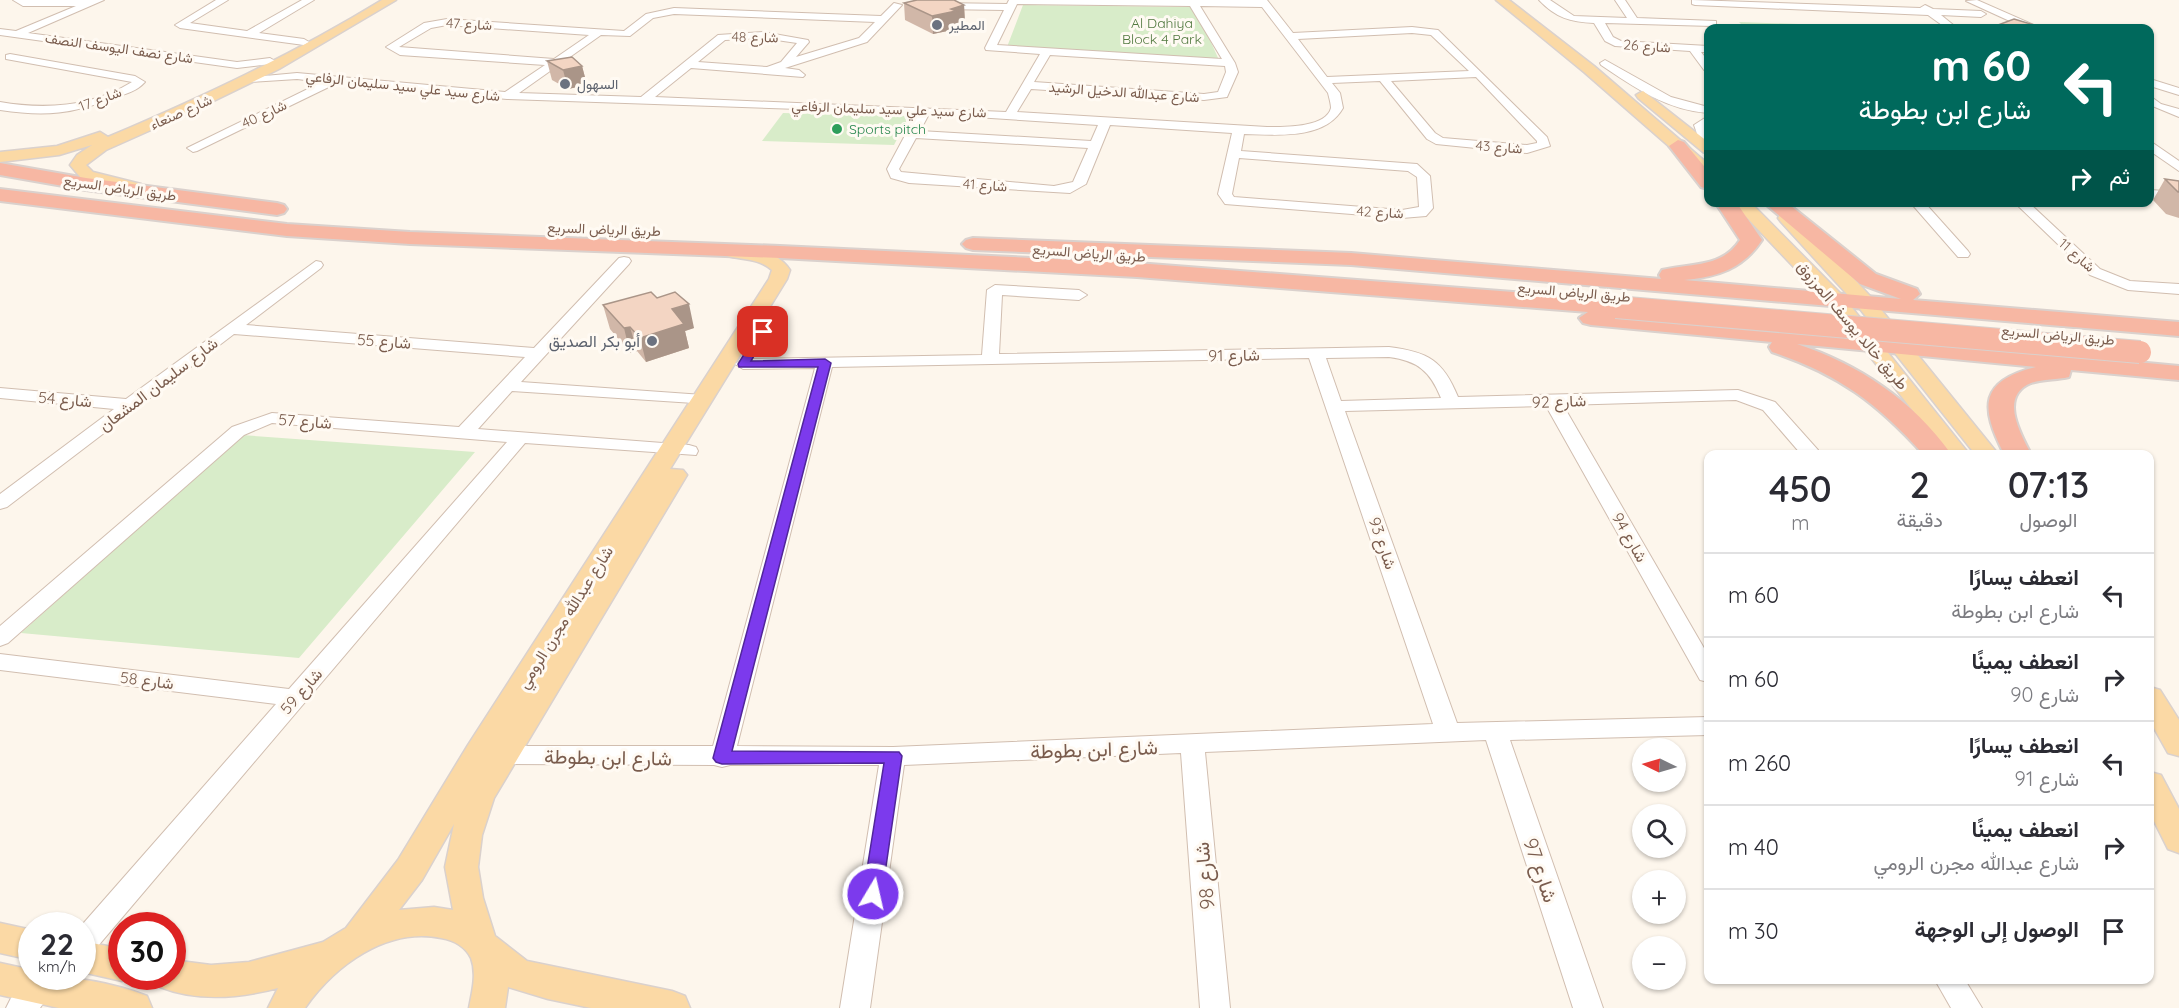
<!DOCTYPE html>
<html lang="ar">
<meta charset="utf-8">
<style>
body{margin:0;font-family:Quicksand,Vazirmatn,sans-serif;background:#f2f2f3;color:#2b2b33;direction:rtl;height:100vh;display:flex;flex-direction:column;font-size:22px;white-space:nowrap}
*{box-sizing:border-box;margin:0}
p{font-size:20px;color:#7c7c81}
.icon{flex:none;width:33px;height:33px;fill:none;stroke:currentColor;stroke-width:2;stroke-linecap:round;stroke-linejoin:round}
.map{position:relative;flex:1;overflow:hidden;direction:ltr}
.panel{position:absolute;left:1704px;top:450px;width:450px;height:534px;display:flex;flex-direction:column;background:#fff;border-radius:12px;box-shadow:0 2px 4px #0004;direction:rtl}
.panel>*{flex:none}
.hud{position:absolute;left:1704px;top:24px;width:450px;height:183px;border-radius:12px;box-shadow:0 2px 4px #0004;direction:rtl;background:#00695c;color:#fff;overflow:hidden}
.needle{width:39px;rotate:275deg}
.buttons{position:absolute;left:1632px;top:738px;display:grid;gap:12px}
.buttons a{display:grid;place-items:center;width:54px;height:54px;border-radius:50%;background:#fff;box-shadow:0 2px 4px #0004;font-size:30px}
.speed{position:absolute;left:18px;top:912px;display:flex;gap:12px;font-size:30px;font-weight:700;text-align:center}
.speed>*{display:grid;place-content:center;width:78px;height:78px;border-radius:50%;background:#fff;box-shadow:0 2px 4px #0004;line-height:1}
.speed small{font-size:15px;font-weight:400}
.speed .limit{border:9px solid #d22;background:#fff;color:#111}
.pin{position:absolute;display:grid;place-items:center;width:51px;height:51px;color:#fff;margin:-26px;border-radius:12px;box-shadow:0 3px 9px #0006}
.me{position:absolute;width:66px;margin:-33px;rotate:9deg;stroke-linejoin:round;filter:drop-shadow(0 0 4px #0008)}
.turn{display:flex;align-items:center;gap:21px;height:126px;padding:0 24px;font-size:27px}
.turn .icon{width:78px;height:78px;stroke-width:2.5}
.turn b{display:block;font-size:42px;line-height:51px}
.then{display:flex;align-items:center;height:57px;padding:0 24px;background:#0003;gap:12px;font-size:22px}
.eta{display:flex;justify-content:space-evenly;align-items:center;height:102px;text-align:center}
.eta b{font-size:36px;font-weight:600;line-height:42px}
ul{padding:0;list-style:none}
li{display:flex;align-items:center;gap:18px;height:84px;padding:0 24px;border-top:2px solid #e1e1e2}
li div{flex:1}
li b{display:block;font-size:22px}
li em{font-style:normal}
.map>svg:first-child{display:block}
.green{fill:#d8ecc9}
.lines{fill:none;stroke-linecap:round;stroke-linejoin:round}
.minor-casing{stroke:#d1beb0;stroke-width:2}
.major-casing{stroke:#dad1cd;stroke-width:3}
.highway-casing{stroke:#dad1cd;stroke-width:4}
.minor{fill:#fff;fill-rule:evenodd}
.major{fill:#fbd9a5;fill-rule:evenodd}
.highway{fill:#f7b7a3;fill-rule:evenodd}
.highway-bridge-casing{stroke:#dad1cd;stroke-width:24;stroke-linecap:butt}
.highway-bridge{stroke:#f7b7a3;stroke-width:22}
.wall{fill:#d1b7a8}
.shaded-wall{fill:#aa9588}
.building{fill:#f3d5c3;stroke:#aa9588;stroke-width:1.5}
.route{fill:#7c3aed;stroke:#51269a;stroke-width:1.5}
.worship-dot{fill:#6b7280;stroke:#fffaf3;stroke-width:2}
.leisure-dot{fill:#2e9e5b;stroke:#fffaf3;stroke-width:2}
.labels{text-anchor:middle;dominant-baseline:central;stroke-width:6;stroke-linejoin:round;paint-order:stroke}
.far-park-label{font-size:14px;fill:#537a41;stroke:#fffaf3}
.far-street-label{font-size:14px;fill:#7a5c4d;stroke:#fffaf3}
.far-worship-label{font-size:14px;fill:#5b616d;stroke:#fffaf3;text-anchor:start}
.far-leisure-label{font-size:14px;fill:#27864d;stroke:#fffaf3;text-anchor:start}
.street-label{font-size:16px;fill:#7a5c4d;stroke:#fffaf3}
.worship-label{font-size:16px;fill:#5b616d;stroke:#fffaf3;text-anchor:end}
.near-street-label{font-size:20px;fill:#7a5c4d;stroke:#fffaf3}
</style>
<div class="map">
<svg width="2179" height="1008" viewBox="0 0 2179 1008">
<rect width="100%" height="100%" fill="#fdf6ec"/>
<path class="green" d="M 1023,5 L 1195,7 L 1219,60 L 1007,47 Z
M 1739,22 L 1853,26 L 1856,28 L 1745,28 Z
M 783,113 L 909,116 L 894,145 L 762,141 Z
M 242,435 L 475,452 L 299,658 L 21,633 Z"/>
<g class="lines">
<g class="minor-casing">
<path id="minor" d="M 13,0 L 104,0 L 28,33 L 237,62 L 270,58 L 275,61 L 270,64 L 237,68 L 0,35 L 0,29 L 16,31 L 76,6 L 23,6 Z
M 216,0 L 228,0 L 190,23 L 247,31 L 302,0 L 314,0 L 259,33 L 304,39 L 309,42 L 304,45 L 180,28 L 175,25 Z
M 1009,0 L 1267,0 L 1293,33 L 1412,27 L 1438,30 L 1547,137 L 1550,146 L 1527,153 L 1436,144 L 1427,139 L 1380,81 L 1332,83 L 1340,93 L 1343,108 C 1325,140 1277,135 1244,134 L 1241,151 L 1417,164 L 1430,176 L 1433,208 L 1426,216 L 1402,218 L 1225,204 L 1218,194 L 1232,133 L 1110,125 L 1086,184 L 1070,193 L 909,183 L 891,178 L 887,169 L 917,113 L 507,99 L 337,83 L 197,151 L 193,152 L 187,148 L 322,82 L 297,79 L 249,82 L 247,80 L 253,77 L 297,73 L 505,92 L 545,65 L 400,55 L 386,47 L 424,23 L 447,19 L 624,31 L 646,14 L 674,8 L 881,16 L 894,3 L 902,5 L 867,42 L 785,68 L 799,70 L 805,75 L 803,77 L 691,68 L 655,97 L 1006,112 L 1040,54 L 986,50 L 985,48 L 1004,10 L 939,9 L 934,6 L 939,3 L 1007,4 ZM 1017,4 L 1190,6 L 1222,59 L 997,45 ZM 1200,6 L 1262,7 L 1328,93 C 1329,97 1331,104 1331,108 C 1326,128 1283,127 1267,127 L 1017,112 L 1031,89 L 1204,100 L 1227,97 L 1238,72 L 1235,63 ZM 674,14 L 875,22 L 859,38 L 796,57 L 809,42 L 808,40 L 763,32 L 718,35 L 641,97 L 519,93 L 601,35 L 630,36 L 653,18 ZM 447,25 L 589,35 L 554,59 L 399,47 L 431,28 ZM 1412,33 L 1431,35 L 1469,71 L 1327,77 L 1298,39 ZM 763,38 L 797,43 L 781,62 L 767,67 L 698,62 L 725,40 ZM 1050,55 L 1225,66 L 1226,72 L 1218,92 L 1204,94 L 1034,82 ZM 1476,77 L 1537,141 L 1537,143 L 1527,145 L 1443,138 L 1435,133 L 1391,81 ZM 929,114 L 1098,125 L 1091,141 L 920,131 ZM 916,138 L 1088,148 L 1073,182 L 1054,186 L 901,172 L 899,169 ZM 1239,158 L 1408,171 L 1417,177 L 1419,207 L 1402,210 L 1234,197 L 1232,194 Z
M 1539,0 L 1550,0 L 1574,16 L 1627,18 L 1615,0 L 1625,0 L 1637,18 L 1716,21 L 1716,25 L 1712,26 L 1605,23 L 1613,37 L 1621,41 L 1708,46 L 1708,52 L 1701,52 L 1708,61 L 1708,71 L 1704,70 L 1690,51 L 1615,46 L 1605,41 L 1594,23 C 1571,22 1556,18 1539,0 Z
M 1692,0 L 1920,8 L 1925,5 L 1933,9 L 1981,11 L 1986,14 L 1981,17 L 1941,15 L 1957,28 L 1946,28 L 1928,15 L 1695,5 L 1692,4 Z
M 1977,0 L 2036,26 L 2037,28 L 2025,28 L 1966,1 Z
M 10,54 L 135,76 L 145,82 C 137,91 126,94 116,97 C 73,114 46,117 0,110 L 0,102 C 46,110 91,107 132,82 L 6,59 L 6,55 Z
M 1605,60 L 1671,97 L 1708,107 L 1708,113 C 1667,110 1635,88 1601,65 L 1600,63 Z
M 2150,79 L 2179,88 L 2179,95 L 2150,86 Z
M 2150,96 L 2161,104 L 2179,109 L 2179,117 L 2150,105 Z
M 1708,116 L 1708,152 L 1702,148 L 1694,125 Z
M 2150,141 L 2179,161 L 2179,171 L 2150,151 Z
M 2150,190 L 2179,192 L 2179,200 L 2150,198 Z
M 1910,202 L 1924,202 L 1968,251 L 1970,254 L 1968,257 L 1958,257 Z
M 2014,202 L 2028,202 L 2100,269 L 2130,281 L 2179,284 L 2179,294 L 2128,290 L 2090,275 Z
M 624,257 L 629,258 L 631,261 L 629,264 L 521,382 L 703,395 L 712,400 L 709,404 L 512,391 L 478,429 L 689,445 L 696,447 L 698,451 L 696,455 L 525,443 L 92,953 L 82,956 L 81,926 L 276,704 L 0,670 L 0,654 L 289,689 L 507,442 L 272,423 L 244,435 L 8,643 L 0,646 L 0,626 L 232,427 L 272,413 L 459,427 L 525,357 L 234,334 L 7,507 L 0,509 L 0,494 L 114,409 L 0,398 L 0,388 L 126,399 L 316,261 L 321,262 L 323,265 L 321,268 L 246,325 L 534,348 L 619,258 Z
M 995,285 L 1079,290 L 1087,295 L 1079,300 L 1002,295 L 999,354 L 1389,347 C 1428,352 1443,360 1458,397 L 1738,390 L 1775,402 L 1818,450 L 1820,454 L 1801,454 L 1763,410 L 1736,400 L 1563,405 L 1708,655 L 1708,682 L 1700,680 L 1546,406 L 1345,411 L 1457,723 L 1708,717 L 1708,735 L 1510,740 L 1603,1008 L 1573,1008 L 1486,740 L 1205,752 L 1230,1008 L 1200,1008 L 1181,753 L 904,765 L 870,1008 L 840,1008 L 879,765 L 730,765 L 722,767 L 714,765 L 494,764 L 485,762 L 482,755 L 485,748 L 494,746 L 713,746 L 815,368 L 743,369 L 735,364 L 743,359 L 982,355 L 987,290 ZM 1389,357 C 1418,361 1430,371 1441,398 L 1341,401 L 1326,358 ZM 1309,358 L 1433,724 L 893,747 L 737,746 L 832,367 Z
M 34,976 L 51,978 L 55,987 L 40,1008 L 6,1008 L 11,998 Z
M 1935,980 L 1965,980 L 1982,1008 L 1951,1008 Z"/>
</g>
<g class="major-casing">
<path id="major" d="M 382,0 L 396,0 L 279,69 L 189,113 L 106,150 L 86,165 L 93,172 L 141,184 L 143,187 L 141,190 L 135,192 L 81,178 L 70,165 L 77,155 L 92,145 L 59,155 L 0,162 L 0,152 L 57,146 L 100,132 L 108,137 C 202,97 294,54 382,0 Z
M 1496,0 L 1509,0 L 1594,66 L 1708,164 L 1708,177 L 1702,175 L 1584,72 Z
M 1643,91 L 1708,142 L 1708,154 L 1703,152 L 1638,98 L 1636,95 Z
M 1732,202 L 1750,202 L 1841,294 L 1969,454 L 1947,454 L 1827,302 Z
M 1787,213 L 1793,214 L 1870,296 L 1998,454 L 1975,454 L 1856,304 L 1781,222 L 1778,218 L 1781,214 Z
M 733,247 C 755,248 777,251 790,270 L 787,279 L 670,469 L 683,470 L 687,475 L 494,798 L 482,835 L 478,867 L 483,898 L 495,936 L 527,961 L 672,991 L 685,996 L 690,1008 L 591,1008 L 548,999 L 508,987 L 505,1008 L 469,1008 C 472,992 477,974 471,958 C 465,946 453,940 441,938 C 387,927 335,965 305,1008 L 268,1008 L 278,988 C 240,998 198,1002 160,987 L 155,976 L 172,976 L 172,960 L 211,965 L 249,962 L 323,942 L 346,928 L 398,860 L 468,745 L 769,279 L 772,270 C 758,258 743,260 727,256 L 724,252 L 727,248 ZM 454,824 L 445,867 L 453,910 L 434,907 L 399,910 L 422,880 Z
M 2150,687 L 2160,690 L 2179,720 L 2179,756 L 2168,753 L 2150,721 Z
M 2150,772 L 2161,775 L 2179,809 L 2179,853 L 2168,849 L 2150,813 Z
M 0,923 L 32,930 L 32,960 L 0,953 Z
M 82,941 L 122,949 L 122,976 L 133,976 L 122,981 L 82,972 Z
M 0,963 L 32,970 L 32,976 C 70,976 111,982 147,996 L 152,1008 L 59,1008 L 0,995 Z"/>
</g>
<g class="highway-casing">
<path id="highway" d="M 1678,140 L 1684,142 L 1708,171 L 1708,189 L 1701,187 L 1669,146 Z
M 0,163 L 86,178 L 277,203 L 284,205 L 287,209 L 284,213 L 277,215 L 86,190 L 0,175 Z
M 0,189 L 287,224 L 410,232 L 780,246 L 1137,263 L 1616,300 L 1624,302 L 1627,307 L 1624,312 L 1618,313 L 2179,366 L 2179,380 L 2071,370 L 2069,377 C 2057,380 2042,379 2031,383 C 1999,396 2020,433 2031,454 L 2004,454 C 1980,407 1979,381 2036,367 L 1797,344 C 1858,364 1914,401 1951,454 L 1923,454 C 1877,403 1838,374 1772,352 L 1769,347 L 1772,342 L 1591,325 L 1583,323 L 1579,318 L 1588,312 L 1137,277 L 780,258 L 410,244 L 287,236 L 0,201 Z
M 1715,202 L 1736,202 L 1762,240 C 1743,269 1717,277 1684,280 L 1901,299 L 1860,284 L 1763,202 L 1786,202 L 1876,274 L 1917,289 L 1920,294 L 1913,300 L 2179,322 L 2179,336 L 1351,265 L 973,250 L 966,248 L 962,244 L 966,240 L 973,238 L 1351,253 L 1661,279 L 1659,275 L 1662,270 C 1691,263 1722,268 1740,240 Z"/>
</g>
<use href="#minor" class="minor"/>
<use href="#major" class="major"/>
<use href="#highway" class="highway"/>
<g class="highway-bridge-casing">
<path id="highway-bridge" d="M 1616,307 L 2140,352"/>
</g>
<use href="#highway-bridge" class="highway-bridge"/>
</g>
<path class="wall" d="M 904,3 L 964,5 L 965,23 L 957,25 L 957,29 L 933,34 L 905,20 Z
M 547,61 L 582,66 L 587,85 L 568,89 L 552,80 Z
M 2165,179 L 2179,181 L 2179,218 L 2166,214 L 2153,200 Z
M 657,298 L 694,328 L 685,331 L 689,348 L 646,362 L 637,351 L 630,353 L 610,329 L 603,305 Z"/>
<path class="shaded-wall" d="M 964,5 L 965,23 L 957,25 L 957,29 L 933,34 L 932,16 L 951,9 Z
M 582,66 L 587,85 L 568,89 L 563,70 Z
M 689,304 L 694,328 L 685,331 L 689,348 L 646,362 L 640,338 L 672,309 Z
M 630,327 L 637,351 L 630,353 L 624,328 Z"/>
<path class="building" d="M 917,0 L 954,0 L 964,5 L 951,9 L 956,11 L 932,16 L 904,3 Z
M 2014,19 L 2044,28 L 1990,28 Z
M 572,57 L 582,66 L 563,70 L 547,61 Z
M 2165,179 L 2179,181 L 2179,192 L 2178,192 Z
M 651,292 L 657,298 L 675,292 L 689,304 L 672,309 L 684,324 L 640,338 L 630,327 L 624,328 L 603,305 Z"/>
<path class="route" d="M 763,329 L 768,332 L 751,361 L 825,359 L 831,363 L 732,751 L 899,752 L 902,756 L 882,894 L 879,899 L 873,902 L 866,899 L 863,894 L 884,763 L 722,764 L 716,762 L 713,758 L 818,367 L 739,367 L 738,364 L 759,330 Z"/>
<g class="worship-dot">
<circle cx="937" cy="25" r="6"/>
<circle cx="565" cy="84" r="6"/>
<circle cx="652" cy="341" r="6"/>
</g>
<circle class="leisure-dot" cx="837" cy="129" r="6"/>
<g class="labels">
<g class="far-park-label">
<text x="1162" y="23">Al Dahiya<tspan x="1162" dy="16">Block 4 Park</tspan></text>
</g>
<g class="far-street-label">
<text transform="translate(469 24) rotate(3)">شارع 47</text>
<text transform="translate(755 37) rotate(1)">شارع 48</text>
<text transform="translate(1647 46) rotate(4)">شارع 26</text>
<text transform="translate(119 48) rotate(8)">شارع نصف اليوسف النصف</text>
<text transform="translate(403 86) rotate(6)">شارع سيد علي سيد سليمان الرفاعي</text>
<text transform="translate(1124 92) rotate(4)">شارع عبدالله الدخيل الرشيد</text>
<text transform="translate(100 99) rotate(-21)">شارع 17</text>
<text transform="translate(889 109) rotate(2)">شارع سيد علي سيد سليمان الرفاعي</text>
<text transform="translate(181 112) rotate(-24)">شارع صنعاء</text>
<text transform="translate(264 114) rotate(-25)">شارع 40</text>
<text transform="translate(1499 147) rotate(4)">شارع 43</text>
<text transform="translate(985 185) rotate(4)">شارع 41</text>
<text transform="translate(120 188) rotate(8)">طريق الرياض السريع</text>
<text transform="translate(1380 212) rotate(3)">شارع 42</text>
<text transform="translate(604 229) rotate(2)">طريق الرياض السريع</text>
<text transform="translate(1089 253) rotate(4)">طريق الرياض السريع</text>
<text transform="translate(2077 255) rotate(41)">شارع 11</text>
<text transform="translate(1574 292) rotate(5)">طريق الرياض السريع</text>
<text transform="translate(2058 335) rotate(5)">طريق الرياض السريع</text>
</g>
<g class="far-worship-label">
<text x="949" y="25">المطير</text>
<text x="577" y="84">السهول</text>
</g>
<g class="far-leisure-label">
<text x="849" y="129">Sports pitch</text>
</g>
<g class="street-label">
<text transform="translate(1853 325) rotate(50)">طريق خالد يوسف المرزوق</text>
<text transform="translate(384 341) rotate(4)">شارع 55</text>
<text transform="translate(1234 355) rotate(-1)">شارع 91</text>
<text transform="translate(158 384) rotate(-37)">شارع سليمان المشعان</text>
<text transform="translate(65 399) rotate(5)">شارع 54</text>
<text transform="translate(1559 401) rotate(-2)">شارع 92</text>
<text transform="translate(305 421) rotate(4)">شارع 57</text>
<text transform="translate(1630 537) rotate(60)">شارع 94</text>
<text transform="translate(1383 543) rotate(71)">شارع 93</text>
<text transform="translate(565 617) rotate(-58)">شارع عبدالله مجرن الرومي</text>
<text transform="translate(147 680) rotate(7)">شارع 58</text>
<text transform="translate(301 691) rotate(-49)">شارع 59</text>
</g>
<g class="worship-label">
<text x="640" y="341">أبو بكر الصديق</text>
</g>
<g class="near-street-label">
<text transform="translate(1094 749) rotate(-2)">شارع ابن بطوطة</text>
<text transform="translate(608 757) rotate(1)">شارع ابن بطوطة</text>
<text transform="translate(1541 870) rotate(71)">شارع 97</text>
<text transform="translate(1204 876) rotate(-95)">شارع 98</text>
</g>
</g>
</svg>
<div class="buttons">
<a><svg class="needle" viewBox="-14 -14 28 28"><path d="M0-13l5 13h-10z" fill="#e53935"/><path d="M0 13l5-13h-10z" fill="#7c7c81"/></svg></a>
<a><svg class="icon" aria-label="search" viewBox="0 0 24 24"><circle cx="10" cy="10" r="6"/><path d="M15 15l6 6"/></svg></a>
<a>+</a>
<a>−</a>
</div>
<div class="speed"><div>22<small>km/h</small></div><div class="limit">30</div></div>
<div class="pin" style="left:763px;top:332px;background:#d93025"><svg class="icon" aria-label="arrive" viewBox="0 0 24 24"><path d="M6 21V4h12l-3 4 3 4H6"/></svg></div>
<svg class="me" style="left:873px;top:894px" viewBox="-20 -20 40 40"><circle r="17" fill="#7c3aed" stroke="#fff" stroke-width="3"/><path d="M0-11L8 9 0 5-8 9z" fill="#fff"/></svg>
<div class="hud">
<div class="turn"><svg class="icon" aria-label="left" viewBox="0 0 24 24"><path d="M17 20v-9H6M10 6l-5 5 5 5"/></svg><div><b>60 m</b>شارع ابن بطوطة</div></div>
<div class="then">ثم<svg class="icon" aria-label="right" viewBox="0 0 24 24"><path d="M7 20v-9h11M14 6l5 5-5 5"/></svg></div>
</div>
<section class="panel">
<div class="eta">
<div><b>07:13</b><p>الوصول</p></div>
<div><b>2</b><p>دقيقة</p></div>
<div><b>450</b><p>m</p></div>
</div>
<ul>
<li><svg class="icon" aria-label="left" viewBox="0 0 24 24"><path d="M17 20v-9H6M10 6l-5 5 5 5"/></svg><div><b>انعطف يسارًا</b><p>شارع ابن بطوطة</p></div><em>60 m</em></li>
<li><svg class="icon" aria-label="right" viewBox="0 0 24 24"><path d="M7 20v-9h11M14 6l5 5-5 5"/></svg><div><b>انعطف يمينًا</b><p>شارع 90</p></div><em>60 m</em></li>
<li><svg class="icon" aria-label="left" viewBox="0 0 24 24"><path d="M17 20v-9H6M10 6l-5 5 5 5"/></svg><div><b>انعطف يسارًا</b><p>شارع 91</p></div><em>260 m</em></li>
<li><svg class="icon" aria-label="right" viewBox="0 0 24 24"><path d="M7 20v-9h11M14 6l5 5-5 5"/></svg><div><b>انعطف يمينًا</b><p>شارع عبدالله مجرن الرومي</p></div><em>40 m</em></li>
<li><svg class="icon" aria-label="arrive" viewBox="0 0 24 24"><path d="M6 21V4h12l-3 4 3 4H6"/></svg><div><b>الوصول إلى الوجهة</b></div><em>30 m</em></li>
</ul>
</section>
</div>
